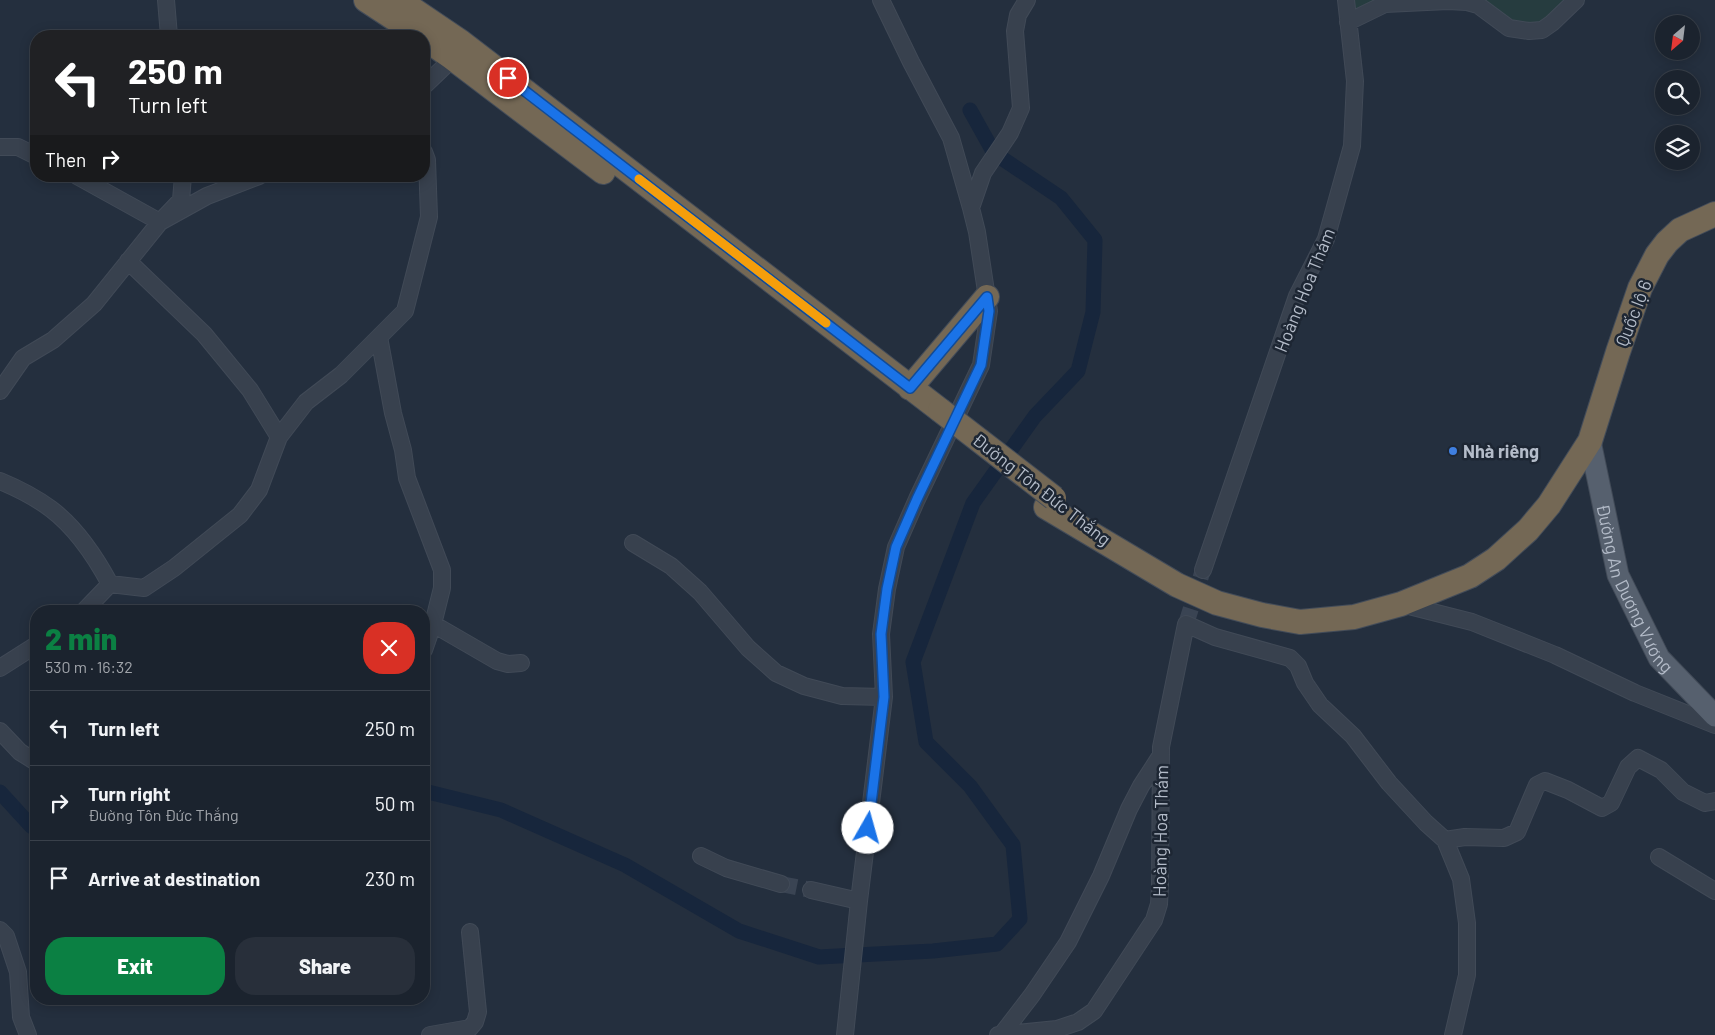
<!DOCTYPE html>
<meta charset="utf-8">
<style>
body{margin:0;font-family:Barlow,sans-serif;background:#282f3a;color:#f1f3f6;height:100vh;display:flex;flex-direction:column;font-size:19px;white-space:nowrap}
*{box-sizing:border-box;margin:0}
p{font-size:16px;color:#a0a4aa}
.icon{flex:none;width:28px;height:28px;fill:none;stroke:currentColor;stroke-width:2;stroke-linecap:round;stroke-linejoin:round}
.map{position:relative;flex:1;overflow:hidden}
.details{position:absolute;left:30px;top:605px;width:400px;height:400px;display:flex;flex-direction:column;background:#1b232e;border-radius:20px;box-shadow:0 2px 12px #0003,0 0 0 1px #39404a}
.details>*{flex:none}
.hud{position:absolute;left:30px;top:30px;width:400px;height:152px;border-radius:20px;box-shadow:0 2px 12px #0003,0 0 0 1px #39404a;background:#202124;color:#fff;overflow:hidden}
.needle{width:32px;rotate:208deg}
.controls{position:absolute;left:1655px;top:15px;display:grid;gap:10px}
.controls a{display:grid;place-items:center;width:45px;height:45px;border-radius:50%;background:#1b232e;box-shadow:0 2px 12px #0003,0 0 0 1px #39404a;font-size:25px}
.pin{position:absolute;display:grid;place-items:center;width:42px;height:42px;color:#fff;margin:-21px;border:2px solid #fff;border-radius:50%;box-shadow:0 1px 5px #0007}
.me{position:absolute;width:55px;margin:-28px;rotate:7deg;stroke-linejoin:round;filter:drop-shadow(0 0 4px #0008)}
.turn{display:flex;align-items:center;gap:18px;height:105px;padding:0 15px;font-size:22px}
.turn .icon{width:65px;height:65px;stroke-width:2.5}
.turn b{display:block;font-size:35px;line-height:42px}
.then{display:flex;align-items:center;height:48px;padding:0 15px;background:#0003;gap:10px;font-size:19px}
.round{display:grid;place-items:center;flex:none;width:52px;height:52px;border-radius:20px;background:#282f3a}
.head{display:flex;align-items:center;justify-content:space-between;height:85px;padding:0 15px}
h1{font-size:30px;font-weight:800;line-height:38px;color:#0b8043}
.primary-button{display:flex;gap:10px;margin-top:auto;padding:10px 15px}
.primary-button a{flex:1;height:58px;border-radius:20px;background:#0b8043;color:#fff;font-size:20px;font-weight:800;line-height:58px;text-align:center}
.primary-button a+a{background:#282f3a;color:#f1f3f6}
ul{padding:0;list-style:none}
li{display:flex;align-items:center;gap:15px;height:75px;padding:0 15px;border-top:1px solid #39404a}
li div{flex:1}
li b{display:block;font-size:19px}
li em{font-style:normal}
.map>svg:first-child{display:block}
.green{fill:#263c3f}
.lines{fill:none;stroke-linecap:round;stroke-linejoin:round}
.canal{stroke:#17263c;stroke-width:15}
.minor-tunnel{stroke:#3a4453;stroke-width:16;stroke-dasharray:16 8;stroke-linecap:butt}
.minor-casing{stroke:#414a57;stroke-width:18}
.major-casing{stroke:#414a57;stroke-width:23}
.highway-casing{stroke:#434c59;stroke-width:26}
.minor{stroke:#38414e;stroke-width:16}
.major{stroke:#56606e;stroke-width:21}
.highway{stroke:#746855;stroke-width:24}
.highway-bridge-casing{stroke:#434c59;stroke-width:26;stroke-linecap:butt}
.highway-bridge{stroke:#746855;stroke-width:24}
.route-casing{stroke:#114b97;stroke-width:12}
.route{stroke:#1a73e8;stroke-width:9}
.slow{stroke:#f59e0b;stroke-width:9}
.shop-dot{fill:#3f7fe0;stroke:#1d2633;stroke-width:2}
.labels{text-anchor:middle;dominant-baseline:central;stroke-width:5;stroke-linejoin:round;paint-order:stroke}
.street-label{font-size:18px;fill:#b4bcc9;stroke:#1d2633}
.poi-label{font-size:18px;font-weight:bold;fill:#b4bcc9;stroke:#1d2633;text-anchor:start}
</style>
<div class="map">
<svg width="1715" height="1035" viewBox="0 0 1715 1035">
<rect width="100%" height="100%" fill="#242f3e"/>
<path class="green" d="M 1346,0 L 1374,0 L 1348,17 Z
M 1381,0 L 1575,0 L 1542,30 L 1448,1 Z"/>
<g class="lines">
<path class="canal" d="M 424,791 L 501,810 L 625,865 L 739,931 L 819,957 L 933,951 L 997,944 L 1020,919 L 1013,845 L 970,786 L 926,742 L 913,662 L 973,503 L 1035,416 L 1078,371 L 1093,312 L 1095,240 L 1061,198 L 994,153 L 970,110
M 0,792 L 31,826 L 36,829"/>
<path class="minor-tunnel" d="M 1186,624 L 1203,570
M 781,884 L 811,890"/>
<g class="minor-casing">
<path id="minor" d="M 166,0 L 169,36
M 881,0 L 911,62 L 951,138 L 971,208
M 1348,22 L 1385,4 L 1448,1 L 1467,2 L 1478,5 L 1509,28 L 1529,31 L 1542,30 L 1552,23 L 1576,0
M 424,86 L 445,66 L 451,57
M 0,147 L 18,147 L 36,156
M 77,176 L 160,222 L 207,196 L 259,176
M 128,261 L 204,334 L 250,390 L 279,437
M 379,337 L 393,413 L 403,450 L 407,478 L 442,570 L 442,588 L 433,624 L 424,650
M 0,391 L 23,358 L 53,340 L 94,304 L 160,222 L 181,200 L 183,176
M 0,481 C 17,488 35,497 51,509 C 75,527 96,558 110,584 L 84,611
M 633,543 L 671,566 L 700,592 L 748,648 L 776,673 L 804,686 L 842,696 L 884,697
M 1203,570 L 1297,296 L 1326,239 L 1352,146 L 1355,81 L 1346,0
M 110,584 L 144,588 L 174,568 L 240,515 L 259,490 L 279,437 L 306,402 L 341,375 L 405,311 L 429,217 L 427,160 L 424,152
M 1401,604 L 1472,622 L 1555,655 L 1635,693 L 1715,725
M 433,624 L 497,661 L 508,664 L 521,663
M 0,668 L 36,645
M 0,731 L 20,752 L 36,762
M 1445,840 L 1465,837 L 1504,838 L 1517,832 L 1537,785 L 1545,781 L 1568,790 L 1602,808 L 1611,803 L 1628,767 L 1638,758 L 1661,770 L 1683,792 L 1705,803 L 1715,801
M 701,856 L 726,868 L 781,884
M 1659,857 L 1715,891
M 811,890 L 859,901
M 0,930 L 6,936 L 18,972 L 21,1017 L 28,1035
M 1002,1034 L 1032,995 L 1068,942 L 1101,876 L 1129,809 L 1141,786 L 1161,755
M 430,1035 L 470,1028 L 475,1022 L 478,1012 L 470,932
M 845,1035 L 859,901 L 884,697 L 881,634 L 887,589 L 896,547 L 917,499 L 981,365 L 989,311 L 977,232 L 971,208 L 983,173 L 1010,133 L 1021,108 L 1015,31 L 1018,15 L 1027,0
M 998,1035 L 1057,1029 L 1078,1022 L 1094,1011 L 1154,920 L 1159,904 L 1160,886 L 1161,747 L 1186,624 L 1215,637 L 1290,658 L 1298,666 L 1305,683 L 1320,705 L 1353,736 L 1389,783 L 1426,823 L 1445,840 L 1461,879 L 1467,923 L 1467,975 L 1453,1035"/>
</g>
<g class="major-casing">
<g id="major">
<path id="s1" d="M 1590,441 L 1618,575 L 1659,658 L 1715,716"/>
</g>
</g>
<g class="highway-casing">
<path id="highway" d="M 366,0 L 421,36
M 399,0 L 461,42 L 940,410
M 424,38 L 451,57 L 603,172
M 910,388 L 987,297
M 1046,507 L 1177,585 L 1217,603 L 1262,615 L 1300,622 L 1354,617 L 1401,604 L 1470,576 L 1496,559 L 1528,530 L 1549,505 L 1590,441 L 1618,352 L 1640,288 L 1657,255 L 1667,242 L 1680,230 L 1715,214"/>
</g>
<use href="#minor" class="minor"/>
<use href="#major" class="major"/>
<use href="#highway" class="highway"/>
<g class="highway-bridge-casing">
<path id="highway-bridge" d="M 940,410 L 1054,498"/>
</g>
<use href="#highway-bridge" class="highway-bridge"/>
</g>
<g class="lines">
<g class="route-casing">
<path id="route" d="M 508,78 L 910,388 L 987,297 L 989,311 L 981,365 L 917,499 L 896,547 L 887,589 L 881,634 L 884,697 L 868,828"/>
</g>
<use href="#route" class="route"/>
<path class="slow" d="M 639,179 L 826,323"/>
</g>
<circle class="shop-dot" cx="1453" cy="451" r="5"/>
<g class="labels">
<g class="street-label">
<text transform="translate(1304 290) rotate(-68)">Hoàng Hoa Thám</text>
<text transform="translate(1633 313) rotate(-69)">Quốc lộ 6</text>
<text transform="translate(1042 489) rotate(38)">Đường Tôn Đức Thắng</text>
<text stroke="none"><textPath href="#s1" startOffset="155">Đường An Dương Vương</textPath></text>
<text transform="translate(1160 831) rotate(-89)">Hoàng Hoa Thám</text>
</g>
<g class="poi-label">
<text x="1463" y="451">Nhà riêng</text>
</g>
</g>
</svg>
<div class="controls">
<a><svg class="needle" viewBox="-14 -14 28 28"><path d="M0-13l5 13h-10z" fill="#e53935"/><path d="M0 13l5-13h-10z" fill="#a0a4aa"/></svg></a>
<a><svg class="icon" aria-label="search" viewBox="0 0 24 24"><circle cx="10" cy="10" r="6"/><path d="M15 15l6 6"/></svg></a>
<a><svg class="icon" aria-label="layers" viewBox="0 0 24 24"><path d="M12 4l9 5-9 5-9-5zM3 14l9 5 9-5"/></svg></a>
</div>
<div class="pin" style="left:508px;top:78px;background:#d93025"><svg class="icon" aria-label="arrive" viewBox="0 0 24 24"><path d="M6 21V4h12l-3 4 3 4H6"/></svg></div>
<svg class="me" style="left:868px;top:828px" viewBox="-20 -20 40 40"><circle r="19" fill="#fff"/><path d="M0-13L10 11 0 6-10 11z" fill="#1a73e8"/></svg>
<div class="hud">
<div class="turn"><svg class="icon" aria-label="left" viewBox="0 0 24 24"><path d="M17 20v-9H6M10 6l-5 5 5 5"/></svg><div><b>250 m</b>Turn left</div></div>
<div class="then">Then<svg class="icon" aria-label="right" viewBox="0 0 24 24"><path d="M7 20v-9h11M14 6l5 5-5 5"/></svg></div>
</div>
<section class="details">
<div class="head"><div><h1>2 min</h1><p>530 m · 16:32</p></div><a class="round" style="background:#d93025;color:#fff"><svg class="icon" aria-label="close" viewBox="0 0 24 24"><path d="M6 6l12 12M18 6L6 18"/></svg></a></div>
<ul>
<li><svg class="icon" aria-label="left" viewBox="0 0 24 24"><path d="M17 20v-9H6M10 6l-5 5 5 5"/></svg><div><b>Turn left</b></div><em>250 m</em></li>
<li><svg class="icon" aria-label="right" viewBox="0 0 24 24"><path d="M7 20v-9h11M14 6l5 5-5 5"/></svg><div><b>Turn right</b><p>Đường Tôn Đức Thắng</p></div><em>50 m</em></li>
<li><svg class="icon" aria-label="arrive" viewBox="0 0 24 24"><path d="M6 21V4h12l-3 4 3 4H6"/></svg><div><b>Arrive at destination</b></div><em>230 m</em></li>
</ul>
<div class="primary-button"><a>Exit</a><a>Share</a></div>
</section>
</div>
